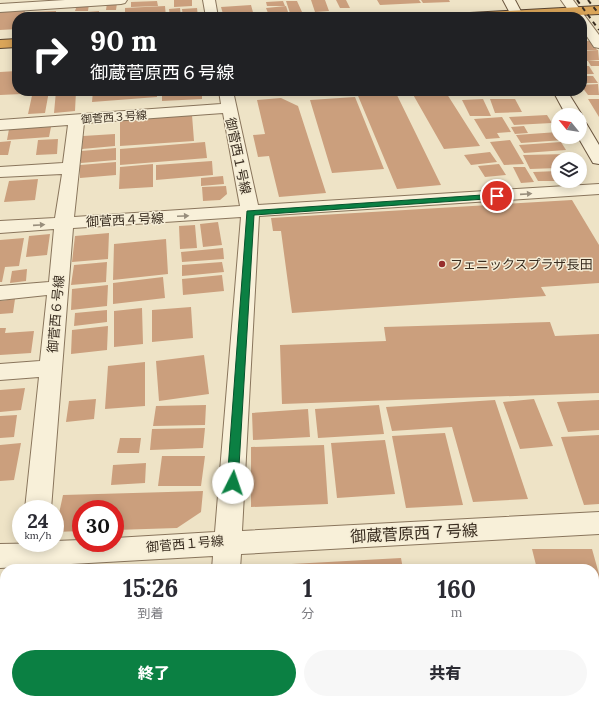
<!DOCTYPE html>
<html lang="ja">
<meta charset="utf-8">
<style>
body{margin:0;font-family:Lora,"Noto Sans JP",serif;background:#f7f7f7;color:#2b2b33;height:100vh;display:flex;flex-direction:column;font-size:15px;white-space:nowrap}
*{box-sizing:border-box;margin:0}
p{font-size:13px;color:#7c7c81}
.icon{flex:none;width:22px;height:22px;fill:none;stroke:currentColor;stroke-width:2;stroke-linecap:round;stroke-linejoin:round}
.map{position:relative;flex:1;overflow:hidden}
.side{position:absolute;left:0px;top:564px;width:599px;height:140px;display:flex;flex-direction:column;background:#fff;border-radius:16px 16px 0 0;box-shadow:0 2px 10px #0003}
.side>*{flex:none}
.hud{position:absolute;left:12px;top:12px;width:575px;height:84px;border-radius:16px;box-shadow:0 2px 10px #0003;background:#202124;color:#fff;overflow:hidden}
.needle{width:26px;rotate:300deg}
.fabs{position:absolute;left:551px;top:108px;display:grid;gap:8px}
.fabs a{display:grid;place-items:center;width:36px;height:36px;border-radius:50%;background:#fff;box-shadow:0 2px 10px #0003;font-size:20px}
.speed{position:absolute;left:12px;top:500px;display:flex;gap:8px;font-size:20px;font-weight:700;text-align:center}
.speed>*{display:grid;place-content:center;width:52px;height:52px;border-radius:50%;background:#fff;box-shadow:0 2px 10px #0003;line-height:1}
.speed small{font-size:10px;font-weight:400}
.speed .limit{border:6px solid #d22;background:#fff;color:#111}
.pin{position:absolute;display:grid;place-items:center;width:34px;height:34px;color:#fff;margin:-17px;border:2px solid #fff;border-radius:50%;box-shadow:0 1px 4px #0007}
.me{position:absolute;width:44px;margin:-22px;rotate:4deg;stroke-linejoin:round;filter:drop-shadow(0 0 3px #0008)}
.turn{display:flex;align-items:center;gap:14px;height:84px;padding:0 12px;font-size:18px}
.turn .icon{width:52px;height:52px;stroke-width:2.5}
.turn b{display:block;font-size:28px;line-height:34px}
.eta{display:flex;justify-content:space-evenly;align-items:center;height:68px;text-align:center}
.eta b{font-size:24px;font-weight:800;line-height:28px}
.cta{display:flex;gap:8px;margin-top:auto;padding:8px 12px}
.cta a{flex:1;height:46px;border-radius:24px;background:#0b8043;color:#fff;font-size:16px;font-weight:800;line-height:46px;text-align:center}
.cta a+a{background:#f7f7f7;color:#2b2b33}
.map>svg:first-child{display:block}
.building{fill:#cb9f7d}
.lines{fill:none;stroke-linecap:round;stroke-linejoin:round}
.street-casing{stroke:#89755c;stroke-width:2}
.secondary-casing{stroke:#6b563f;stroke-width:2}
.highway-casing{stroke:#574330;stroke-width:2}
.street{fill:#f8f0d9;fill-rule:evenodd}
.secondary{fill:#f8f0d9;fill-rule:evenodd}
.highway{fill:#daa559;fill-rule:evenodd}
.rail{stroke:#392d20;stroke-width:2;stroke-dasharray:4.5 4.5;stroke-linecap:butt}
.oneway{fill:#988e7c}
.route{fill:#0b8043;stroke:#07532c}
.poi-dot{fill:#972f2d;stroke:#f5edd6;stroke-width:1.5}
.labels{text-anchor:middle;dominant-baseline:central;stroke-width:3;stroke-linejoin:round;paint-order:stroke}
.far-street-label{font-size:11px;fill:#392d20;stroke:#f5edd6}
.street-label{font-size:13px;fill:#392d20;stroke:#f5edd6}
.poi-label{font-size:13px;fill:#392d20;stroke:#f5edd6;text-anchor:start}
.near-street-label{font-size:16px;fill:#392d20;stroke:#f5edd6}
</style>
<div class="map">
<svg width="599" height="704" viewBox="0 0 599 704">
<rect width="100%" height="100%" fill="#eee3c6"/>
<path class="building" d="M 174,0 L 192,0 L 192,6 L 174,7 Z
M 311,0 L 325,0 L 329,11 L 315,12 Z
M 336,0 L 346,0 L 350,8 L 340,8 Z
M 377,0 L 419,0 L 421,3 L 380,5 Z
M 421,0 L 449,0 L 450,2 L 423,3 Z
M 157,1 L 158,6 L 131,7 L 131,2 Z
M 283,1 L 285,6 L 267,6 L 266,2 Z
M 286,1 L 297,1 L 302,12 L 290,13 Z
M 107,3 L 117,3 L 116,10 L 106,10 Z
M 89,4 L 88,11 L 75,11 L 77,5 Z
M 251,5 L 254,16 L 232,17 L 223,14 L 221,7 Z
M 165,6 L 166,17 L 125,17 L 125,8 Z
M 286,6 L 288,12 L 268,13 L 266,8 Z
M 180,8 L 181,17 L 170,17 L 169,9 Z
M 197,8 L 198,17 L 183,17 L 182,9 Z
M 25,11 L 23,17 L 17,17 L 17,29 L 0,30 L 0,12 Z
M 56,11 L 56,17 L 30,17 L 31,12 Z
M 99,11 L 99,17 L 75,17 L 76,13 Z
M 102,12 L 116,12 L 116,17 L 102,17 Z
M 582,41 L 591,41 L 597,50 L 582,50 Z
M 598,50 L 599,60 L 587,61 L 582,53 L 582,51 Z
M 588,61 L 599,61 L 599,66 L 591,66 Z
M 582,66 L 589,66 L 594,74 L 582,74 Z
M 17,71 L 17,91 L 23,91 L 22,94 L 0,95 L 0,72 Z
M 582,76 L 593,76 L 598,83 L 582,83 Z
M 598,84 L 599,95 L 588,95 L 582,87 L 582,85 Z
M 33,91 L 49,91 L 45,113 L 28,114 Z
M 56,91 L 76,91 L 75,111 L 54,113 Z
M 93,91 L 157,91 L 157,97 L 92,102 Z
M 162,91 L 202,91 L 202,99 L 162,101 Z
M 248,91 L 279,91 L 279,92 L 248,94 Z
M 356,91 L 395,91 L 441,185 L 397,189 Z
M 411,91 L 445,91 L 480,146 L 444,149 Z
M 461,91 L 478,91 L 479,94 L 462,94 Z
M 355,97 L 384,169 L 332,173 L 310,100 Z
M 281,98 L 298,106 L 326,193 L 279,197 L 269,156 L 258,157 L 253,135 L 265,134 L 257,100 Z
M 483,99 L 491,116 L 470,116 L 462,100 Z
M 490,99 L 515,99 L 522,112 L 495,113 Z
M 588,99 L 599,99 L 599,117 Z
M 192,115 L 194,141 L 120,146 L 120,120 Z
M 547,115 L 552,123 L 514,125 L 509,117 Z
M 502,117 L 511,132 L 497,133 L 500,138 L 486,139 L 474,119 Z
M 524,126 L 528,133 L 515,134 L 511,127 Z
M 51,127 L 49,137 L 7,140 L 9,129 Z
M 558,132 L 558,137 L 562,137 L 564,140 L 521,143 L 516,135 Z
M 115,134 L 115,146 L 82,149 L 83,136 Z
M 58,139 L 57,154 L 36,155 L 38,140 Z
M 510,140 L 524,164 L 504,165 L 490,142 Z
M 11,141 L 8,155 L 0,155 L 0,142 Z
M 205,142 L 207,158 L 120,165 L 120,149 Z
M 561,142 L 566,150 L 524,153 L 519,145 Z
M 116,148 L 116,160 L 81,163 L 81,151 Z
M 490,152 L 497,162 L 471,165 L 464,155 Z
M 567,154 L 570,159 L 558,159 L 558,168 L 530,169 L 523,155 Z
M 212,161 L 213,175 L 156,180 L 156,165 Z
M 116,162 L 116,175 L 80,178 L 80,165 Z
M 153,164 L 153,187 L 119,189 L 120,167 Z
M 499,164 L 506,175 L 485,177 L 478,166 Z
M 513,167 L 525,167 L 534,182 L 521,183 Z
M 558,171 L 558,181 L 538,181 L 533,172 Z
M 223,176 L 224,184 L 201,186 L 201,178 Z
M 38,179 L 35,200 L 4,202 L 9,181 Z
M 226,186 L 227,194 L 220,200 L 203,201 L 202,187 Z
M 572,200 L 599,245 L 599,283 L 541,287 L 546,296 L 292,313 L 281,231 L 273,231 L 271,218 Z
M 218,222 L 222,245 L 203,247 L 200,224 Z
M 195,225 L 197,248 L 180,249 L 179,226 Z
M 109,233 L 108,259 L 72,262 L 75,236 Z
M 50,234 L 47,255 L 26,257 L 29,236 Z
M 24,238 L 19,266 L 5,267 L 2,282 L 0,282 L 0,240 Z
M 166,239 L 168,274 L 113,280 L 114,244 Z
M 223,248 L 224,259 L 182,262 L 181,252 Z
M 107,262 L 106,282 L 71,285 L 74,265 Z
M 222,262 L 224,272 L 182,276 L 182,265 Z
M 27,269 L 26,281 L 10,283 L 12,271 Z
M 222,275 L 224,291 L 183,295 L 182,279 Z
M 163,277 L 165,298 L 113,304 L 113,283 Z
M 108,285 L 107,306 L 71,310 L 72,289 Z
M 15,299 L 13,313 L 0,314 L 0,301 Z
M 191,307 L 193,338 L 152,342 L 152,310 Z
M 142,308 L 143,344 L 114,347 L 114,311 Z
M 107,310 L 107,322 L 74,326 L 75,313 Z
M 550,322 L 555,336 L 599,334 L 599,393 L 282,404 L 280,345 L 386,341 L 384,327 Z
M 108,326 L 107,350 L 71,354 L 72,330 Z
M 0,328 L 6,328 L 5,333 L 34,331 L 31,353 L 0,355 Z
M 204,355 L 209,394 L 159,401 L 156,361 Z
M 145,362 L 145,406 L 105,409 L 108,366 Z
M 25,388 L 21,410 L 0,412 L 0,390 Z
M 96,399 L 94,419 L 66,422 L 69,401 Z
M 534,399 L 553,446 L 520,449 L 503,402 Z
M 495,400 L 528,499 L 473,502 L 452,427 L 392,431 L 386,407 Z
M 599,400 L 599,430 L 568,432 L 557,402 Z
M 206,405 L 205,425 L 153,426 L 156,406 Z
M 379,405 L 384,434 L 318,438 L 315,409 Z
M 308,409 L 310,437 L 253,440 L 252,413 Z
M 17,415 L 14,437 L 0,438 L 0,416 Z
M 205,428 L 203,448 L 150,450 L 152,429 Z
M 445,433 L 463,505 L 406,508 L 392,436 Z
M 599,435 L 599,504 L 584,505 L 561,437 Z
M 120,438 L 141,438 L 139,453 L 117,453 Z
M 385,440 L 395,494 L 337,498 L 331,443 Z
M 21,443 L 14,480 L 0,481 L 0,445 Z
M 324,445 L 328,504 L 251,507 L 251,447 Z
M 162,456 L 205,456 L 201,486 L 158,486 Z
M 146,463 L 145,483 L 111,485 L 113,465 Z
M 203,491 L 201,512 L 177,528 L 115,530 L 115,509 L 81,509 L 81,531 L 55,532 L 63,495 Z
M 532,549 L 592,549 L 599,574 L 599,619 L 594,619 L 594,569 L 537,569 Z
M 401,558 L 403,569 L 255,569 L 255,566 Z
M 594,626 L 599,626 L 599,704 L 578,704 L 577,699 L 594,699 Z
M 4,688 L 5,699 L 52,699 L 51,704 L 1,704 Z
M 60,699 L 99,699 L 98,704 L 59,704 Z
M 352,699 L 389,699 L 390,704 L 353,704 Z
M 399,699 L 464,699 L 465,704 L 400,704 Z
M 478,699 L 569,699 L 570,704 L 479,704 Z"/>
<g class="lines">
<g class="street-casing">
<path id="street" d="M 65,0 L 127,0 L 125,3 L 121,4 L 0,12 L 0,4 Z
M 203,0 L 215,0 L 218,17 L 206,17 Z
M 561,0 L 573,0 L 599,35 L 599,48 L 594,47 L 582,29 L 582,17 L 573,17 Z
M 219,91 L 233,91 L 258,205 L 599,184 L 599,194 L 259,216 L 242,531 L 599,512 L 599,534 L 241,554 L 240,569 L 212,569 L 213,556 L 0,568 L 0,544 L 55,543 L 55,541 L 81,540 L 81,543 L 115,543 L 115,538 L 215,532 L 241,217 L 73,228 L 51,509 L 25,509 L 39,377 L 0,380 L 0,364 L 40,361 L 47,295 L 0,300 L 0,286 L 49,282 L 54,229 L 0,233 L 0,221 L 55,218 L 62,174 L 0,177 L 0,167 L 63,163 L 68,125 L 0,130 L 0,120 L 221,104 ZM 223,113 L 240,206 L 74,217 L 84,123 Z
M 197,699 L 229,699 L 229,704 L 197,704 Z"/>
</g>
<g class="secondary-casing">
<path id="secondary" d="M 503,0 L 515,0 L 524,17 L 512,17 Z
M 553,91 L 567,91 L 582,115 L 580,117 L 580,115 L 566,115 Z
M 580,121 L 586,123 L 599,145 L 599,164 L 593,163 L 578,137 L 580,137 Z"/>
</g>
<g class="highway-casing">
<path id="highway" d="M 599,6 L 599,14 L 540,17 L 464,17 L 466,14 L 470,13 Z
M 17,39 L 17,47 L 0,48 L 0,40 Z"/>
</g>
<use href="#street" class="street"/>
<use href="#secondary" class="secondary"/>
<use href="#highway" class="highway"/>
<path class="rail" d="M 577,0 L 599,30
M 588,0 L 599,14"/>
</g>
<defs><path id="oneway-solid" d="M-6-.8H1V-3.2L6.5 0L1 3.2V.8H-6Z"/></defs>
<g class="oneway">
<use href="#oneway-solid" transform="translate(526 194) rotate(-4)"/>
<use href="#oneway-solid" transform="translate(183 216) rotate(-3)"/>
<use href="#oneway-solid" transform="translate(39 225) rotate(-4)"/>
</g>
<path class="route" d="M 497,194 L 500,195 L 500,198 L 254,215 L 238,483 L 236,486 L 233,487 L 229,486 L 227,483 L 247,211 Z"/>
<circle class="poi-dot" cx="442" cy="264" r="4"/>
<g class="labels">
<g class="far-street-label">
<text transform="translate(114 117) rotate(-4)">御菅西３号線</text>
</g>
<g class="street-label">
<text transform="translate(238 156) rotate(78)">御菅西１号線</text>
<text transform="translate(125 220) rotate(-3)">御菅西４号線</text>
<text transform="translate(56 314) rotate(-85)">御菅西６号線</text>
<text transform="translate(185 544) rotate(-5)">御菅西１号線</text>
</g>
<g class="poi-label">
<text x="450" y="264">フェニックスプラザ長田</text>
</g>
<g class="near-street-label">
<text transform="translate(414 533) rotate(-3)">御蔵菅原西７号線</text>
</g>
</g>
</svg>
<div class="fabs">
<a><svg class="needle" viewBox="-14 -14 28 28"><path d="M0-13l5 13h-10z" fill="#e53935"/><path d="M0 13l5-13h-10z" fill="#7c7c81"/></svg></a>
<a><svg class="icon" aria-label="layers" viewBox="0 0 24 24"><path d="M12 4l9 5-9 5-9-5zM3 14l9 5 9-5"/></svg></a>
</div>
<div class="speed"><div>24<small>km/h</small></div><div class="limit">30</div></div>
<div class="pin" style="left:497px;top:196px;background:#d93025"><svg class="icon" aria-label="arrive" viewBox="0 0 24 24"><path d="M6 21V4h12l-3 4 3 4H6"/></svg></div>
<svg class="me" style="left:233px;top:483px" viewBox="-20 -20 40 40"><circle r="19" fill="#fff"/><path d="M0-13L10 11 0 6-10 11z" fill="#0b8043"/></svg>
<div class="hud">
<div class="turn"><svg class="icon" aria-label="right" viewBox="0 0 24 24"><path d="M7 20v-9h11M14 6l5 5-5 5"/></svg><div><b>90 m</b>御蔵菅原西６号線</div></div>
</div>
<section class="side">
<div class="eta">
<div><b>15:26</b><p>到着</p></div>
<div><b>1</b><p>分</p></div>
<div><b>160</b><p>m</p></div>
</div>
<div class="cta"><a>終了</a><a>共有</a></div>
</section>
</div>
